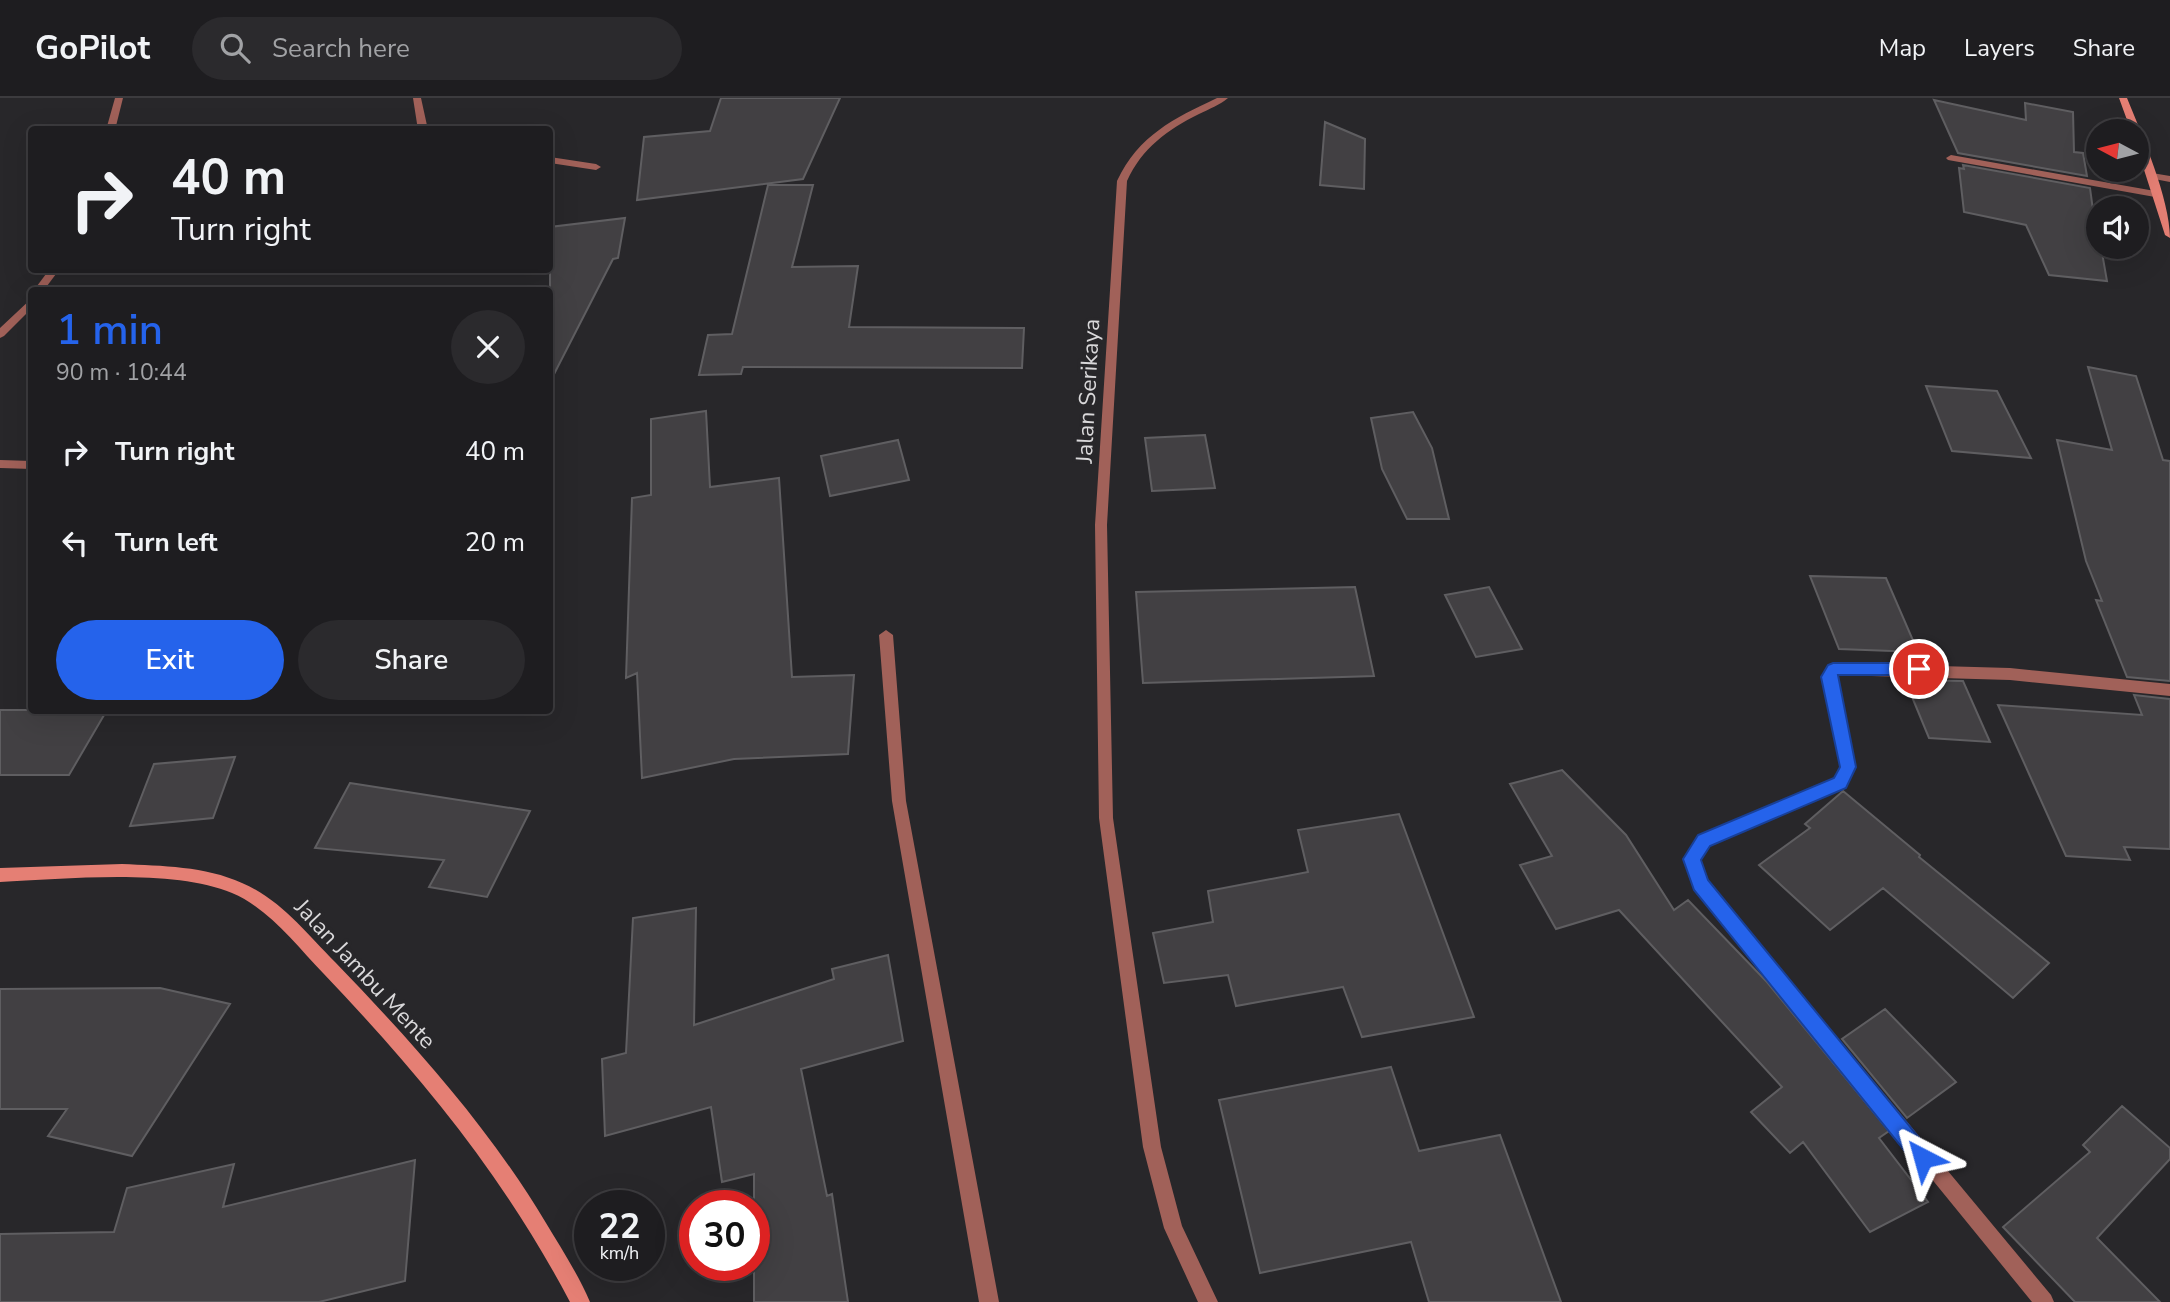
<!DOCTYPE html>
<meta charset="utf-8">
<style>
body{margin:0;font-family:"Nunito Sans",sans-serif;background:#2b2a2d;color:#f1f3f6;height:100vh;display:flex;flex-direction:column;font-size:26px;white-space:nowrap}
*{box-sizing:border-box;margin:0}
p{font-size:23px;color:#a1a2a5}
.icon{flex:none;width:38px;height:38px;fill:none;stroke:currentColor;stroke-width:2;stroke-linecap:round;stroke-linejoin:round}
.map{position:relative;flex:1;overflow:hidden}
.drawer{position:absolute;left:28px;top:189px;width:525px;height:427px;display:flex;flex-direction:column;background:#1e1d20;border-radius:7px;box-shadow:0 7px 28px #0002,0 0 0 2px #3c3b3e}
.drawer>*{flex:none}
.guide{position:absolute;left:28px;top:28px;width:525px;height:147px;border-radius:7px;box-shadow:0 7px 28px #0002,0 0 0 2px #3c3b3e;background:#1e1d20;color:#f1f3f6;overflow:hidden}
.needle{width:46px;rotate:277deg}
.buttons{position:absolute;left:2086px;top:21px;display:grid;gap:14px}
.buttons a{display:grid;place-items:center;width:63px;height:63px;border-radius:50%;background:#1e1d20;box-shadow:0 7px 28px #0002,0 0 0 2px #3c3b3e;font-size:35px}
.speed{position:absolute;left:574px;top:1092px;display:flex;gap:14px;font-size:35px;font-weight:700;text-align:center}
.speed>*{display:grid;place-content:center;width:91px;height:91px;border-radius:50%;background:#1e1d20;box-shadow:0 7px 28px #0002,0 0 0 2px #3c3b3e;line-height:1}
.speed small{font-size:18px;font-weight:400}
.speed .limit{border:10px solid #d22;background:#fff;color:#111}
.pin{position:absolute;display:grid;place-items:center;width:60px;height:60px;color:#fff;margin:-30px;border:4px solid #fff;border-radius:50%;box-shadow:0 2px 7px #0007}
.me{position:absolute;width:77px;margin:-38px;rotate:321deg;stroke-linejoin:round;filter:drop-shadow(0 0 5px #0008)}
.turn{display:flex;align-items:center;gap:24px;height:147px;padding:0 28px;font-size:32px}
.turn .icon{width:91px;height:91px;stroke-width:2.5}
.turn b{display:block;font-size:49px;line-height:60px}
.round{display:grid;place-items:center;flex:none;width:74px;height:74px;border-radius:37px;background:#2b2a2d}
.head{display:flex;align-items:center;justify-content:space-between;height:119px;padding:0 28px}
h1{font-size:42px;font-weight:600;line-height:52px;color:#2563eb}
.primary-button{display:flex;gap:14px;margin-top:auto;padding:14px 28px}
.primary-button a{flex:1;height:80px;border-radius:42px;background:#2563eb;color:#fff;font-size:28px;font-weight:600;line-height:80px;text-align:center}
.primary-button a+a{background:#2b2a2d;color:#f1f3f6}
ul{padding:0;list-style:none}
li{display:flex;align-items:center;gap:21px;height:91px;padding:0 28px}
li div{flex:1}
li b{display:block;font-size:26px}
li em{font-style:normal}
header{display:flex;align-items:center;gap:42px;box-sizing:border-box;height:98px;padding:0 35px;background:#1e1d20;border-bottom:2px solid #3c3b3e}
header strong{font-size:33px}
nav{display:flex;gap:38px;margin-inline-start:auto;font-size:24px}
.search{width:490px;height:63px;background:#2b2a2d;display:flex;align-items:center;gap:18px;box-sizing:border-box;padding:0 24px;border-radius:38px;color:#a1a2a5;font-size:26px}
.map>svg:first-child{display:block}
.building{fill:#424043;stroke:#5f5e61;stroke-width:2}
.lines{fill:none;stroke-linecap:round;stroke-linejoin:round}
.service{fill:#a16159;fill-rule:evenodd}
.minor{fill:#a16159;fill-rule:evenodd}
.secondary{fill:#e57f74;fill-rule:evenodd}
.route{fill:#2563eb;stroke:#184099;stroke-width:2}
.labels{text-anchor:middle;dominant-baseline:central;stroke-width:7;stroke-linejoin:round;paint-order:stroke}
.street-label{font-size:23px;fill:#d9d8da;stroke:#28272a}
</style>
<header>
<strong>GoPilot</strong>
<div class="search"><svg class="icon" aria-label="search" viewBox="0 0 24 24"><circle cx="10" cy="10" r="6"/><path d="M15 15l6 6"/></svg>Search here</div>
<nav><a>Map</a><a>Layers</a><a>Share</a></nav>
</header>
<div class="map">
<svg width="2170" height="1204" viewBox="0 0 2170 1204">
<rect width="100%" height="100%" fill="#28272a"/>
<path class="building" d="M 721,0 L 840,0 L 803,81 L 637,102 L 644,39 L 710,33 Z
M 1934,2 L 2026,22 L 2025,5 L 2073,14 L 2074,54 L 2083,55 L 2087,78 L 1958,55 Z
M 1325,24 L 1365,41 L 1364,91 L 1320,87 Z
M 1963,67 L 2090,90 L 2098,149 L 2101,149 L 2107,183 L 2049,177 L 2026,127 L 1964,114 L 1959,70 L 1964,71 Z
M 768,87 L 813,87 L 792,169 L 858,168 L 849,229 L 1024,230 L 1022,270 L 743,269 L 741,276 L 699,277 L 708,237 L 732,236 Z
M 625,120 L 618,160 L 613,161 L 550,284 L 550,129 Z
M 2088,269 L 2136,278 L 2163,362 L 2170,363 L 2170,583 L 2127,579 L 2096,502 L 2102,503 L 2086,463 L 2057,342 L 2112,352 Z
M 1926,288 L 1997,293 L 2031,360 L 1952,353 Z
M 706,313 L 710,389 L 779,380 L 792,579 L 854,577 L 848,656 L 734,661 L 642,680 L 637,575 L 626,580 L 632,400 L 651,397 L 651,321 Z
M 1413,314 L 1432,350 L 1449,421 L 1407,421 L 1382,371 L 1371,320 Z
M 1205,337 L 1215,390 L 1152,393 L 1145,340 Z
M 898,342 L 909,382 L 830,398 L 821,358 Z
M 1810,478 L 1886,480 L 1918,554 L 1839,551 Z
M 1355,489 L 1374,578 L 1143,585 L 1136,494 Z
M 1489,489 L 1522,551 L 1476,559 L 1445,497 Z
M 1905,582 L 1963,583 L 1990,644 L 1929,640 Z
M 2134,597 L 2170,601 L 2170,751 L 2124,749 L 2130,762 L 2066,758 L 1998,607 L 2142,617 Z
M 0,612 L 107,612 L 69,677 L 0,677 Z
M 235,659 L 213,720 L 130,728 L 154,666 Z
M 1562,672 L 1626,737 L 1674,812 L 1688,802 L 1767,884 L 1889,1033 L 1879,1040 L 1928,1104 L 1870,1134 L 1803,1044 L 1790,1055 L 1751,1014 L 1782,989 L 1619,812 L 1556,831 L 1520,767 L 1552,758 L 1510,686 Z
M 350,685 L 530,713 L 487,799 L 429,789 L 444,762 L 315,750 Z
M 1843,693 L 1920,757 L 1919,759 L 2049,865 L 2013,900 L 1883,790 L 1830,832 L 1759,767 L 1810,730 L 1805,726 Z
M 1399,716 L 1474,919 L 1362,939 L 1343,889 L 1236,908 L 1228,877 L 1164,885 L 1153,835 L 1213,824 L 1208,793 L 1308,774 L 1298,732 Z
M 696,810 L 694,927 L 834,881 L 832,871 L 888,857 L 903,943 L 801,971 L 827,1098 L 832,1096 L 848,1204 L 754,1204 L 754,1076 L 722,1084 L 711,1009 L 605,1038 L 602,961 L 626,955 L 633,820 Z
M 160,890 L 230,906 L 132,1058 L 48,1038 L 67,1011 L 0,1011 L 0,891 Z
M 1885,911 L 1956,984 L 1907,1020 L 1842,941 Z
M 1391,969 L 1419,1053 L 1500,1037 L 1561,1204 L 1429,1204 L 1411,1144 L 1260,1175 L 1219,1002 Z
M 2122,1008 L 2170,1050 L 2170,1061 L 2097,1140 L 2160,1204 L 2075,1204 L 2003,1129 L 2090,1054 L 2083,1047 Z
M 415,1062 L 405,1183 L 319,1204 L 0,1204 L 0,1136 L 114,1134 L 127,1090 L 234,1066 L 223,1109 Z"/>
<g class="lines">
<path class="service" d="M 1951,57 L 2155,93 L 2160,96 L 2155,99 L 1948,62 L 1946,60 Z"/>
<path class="minor" d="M 115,0 L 123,0 L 115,32 L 106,32 Z
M 413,0 L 421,0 L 428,32 L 418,32 Z
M 1217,0 L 1228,0 C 1220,7 1209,11 1199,16 C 1167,32 1142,50 1127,83 L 1107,427 L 1113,720 L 1161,1049 L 1182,1128 L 1218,1204 L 1198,1204 L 1164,1130 L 1143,1049 L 1099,720 L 1095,427 L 1117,83 C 1139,37 1173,21 1217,0 Z
M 550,59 L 596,66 L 601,69 L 596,72 L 550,65 Z
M 2152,75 L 2170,78 L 2170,84 L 2149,80 L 2149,76 Z
M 49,172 L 59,172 L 44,192 L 34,192 Z
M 32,200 L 32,210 L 4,238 L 0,240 L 0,230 Z
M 0,362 L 32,363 L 32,371 L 0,370 Z
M 886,532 L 893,537 L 906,703 L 999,1204 L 979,1204 L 892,703 L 879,537 Z
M 1833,565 L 2010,570 L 2170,586 L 2170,598 L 2010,582 L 1837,577 L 1855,669 L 1845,689 L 1709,747 L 1700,762 L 1707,783 L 2051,1197 L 2054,1204 L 2032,1204 L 1692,787 L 1684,761 L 1699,737 L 1835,681 L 1841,669 L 1822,579 L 1828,567 Z"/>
<path class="secondary" d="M 2119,0 L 2127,0 C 2142,37 2170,101 2170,140 L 2165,137 L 2137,50 L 2137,33 L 2131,33 Z
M 122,766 C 162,768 205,768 242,785 C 280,801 307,836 335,864 C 413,945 488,1028 546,1125 C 561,1150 578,1176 590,1204 L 570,1204 C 503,1077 421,978 323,875 C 296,847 268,810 232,795 C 173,770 64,781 0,784 L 0,770 Z"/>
</g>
<path class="route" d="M 1833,565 L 1919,565 L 1927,571 L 1919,577 L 1838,577 L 1856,669 L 1846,690 L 1710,748 L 1701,762 L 1708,782 L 1930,1053 L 1933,1060 L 1930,1067 L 1923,1070 L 1916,1067 L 1694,792 L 1683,761 L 1698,737 L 1834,680 L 1840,669 L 1821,579 L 1828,567 Z"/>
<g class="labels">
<g class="street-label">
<text transform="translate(1088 293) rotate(-87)">Jalan Serikaya</text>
<text transform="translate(365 876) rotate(47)">Jalan Jambu Mente</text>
</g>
</g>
</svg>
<div class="buttons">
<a><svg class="needle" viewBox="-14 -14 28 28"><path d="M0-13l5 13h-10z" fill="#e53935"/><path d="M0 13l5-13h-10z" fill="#a1a2a5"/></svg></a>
<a><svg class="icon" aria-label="sound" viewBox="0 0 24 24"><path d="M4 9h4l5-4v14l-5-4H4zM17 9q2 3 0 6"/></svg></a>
</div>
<div class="speed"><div>22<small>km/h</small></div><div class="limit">30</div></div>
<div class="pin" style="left:1919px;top:571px;background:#d93025"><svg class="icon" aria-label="arrive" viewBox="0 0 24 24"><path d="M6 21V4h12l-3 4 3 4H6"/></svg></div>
<svg class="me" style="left:1923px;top:1060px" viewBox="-20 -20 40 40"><path d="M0-17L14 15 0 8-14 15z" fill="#2563eb" stroke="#fff" stroke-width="4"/></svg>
<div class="guide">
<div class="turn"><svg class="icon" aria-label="right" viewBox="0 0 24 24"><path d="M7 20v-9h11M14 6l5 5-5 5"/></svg><div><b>40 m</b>Turn right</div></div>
</div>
<section class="drawer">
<div class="head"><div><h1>1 min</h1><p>90 m · 10:44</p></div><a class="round"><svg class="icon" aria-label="close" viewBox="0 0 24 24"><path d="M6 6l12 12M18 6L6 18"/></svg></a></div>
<ul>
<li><svg class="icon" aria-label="right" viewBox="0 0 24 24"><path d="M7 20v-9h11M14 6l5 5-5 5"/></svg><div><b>Turn right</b></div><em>40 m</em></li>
<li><svg class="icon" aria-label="left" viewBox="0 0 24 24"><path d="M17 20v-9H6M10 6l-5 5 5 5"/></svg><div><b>Turn left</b></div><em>20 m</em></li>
</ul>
<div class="primary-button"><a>Exit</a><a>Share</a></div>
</section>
</div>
